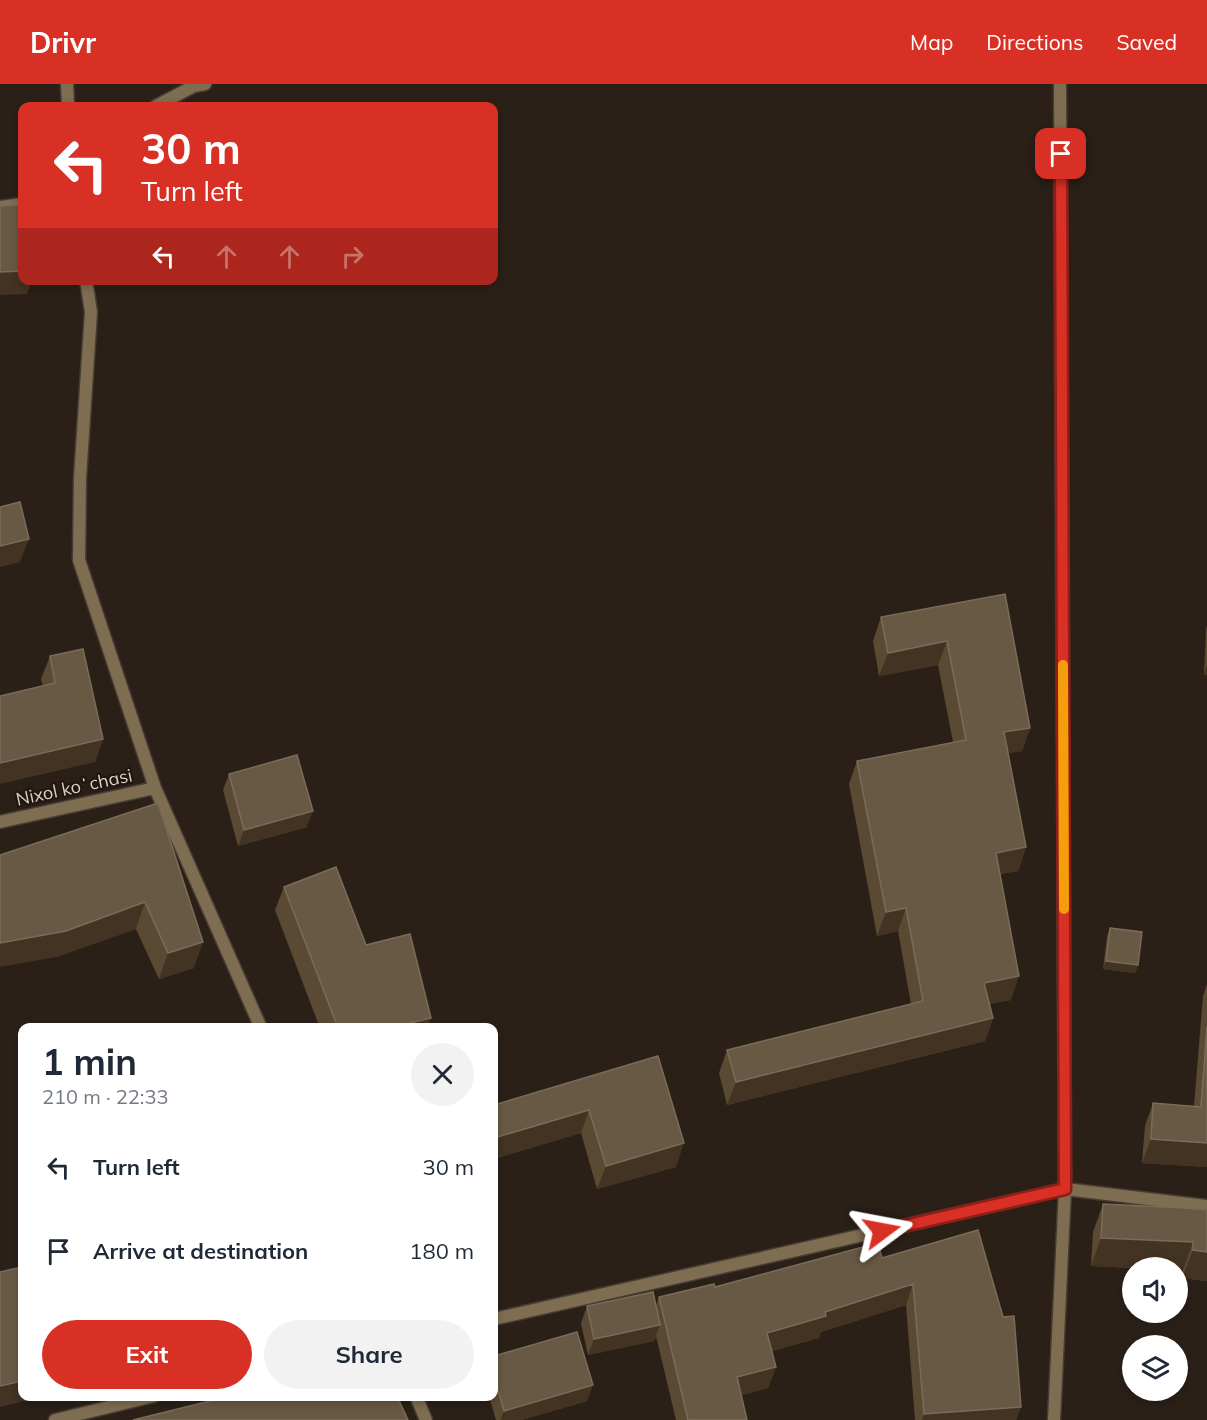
<!DOCTYPE html>
<meta charset="utf-8">
<style>
body{margin:0;font-family:Mulish,sans-serif;background:#f2f2f3;color:#1f2937;height:100vh;display:flex;flex-direction:column;font-size:22px;white-space:nowrap}
*{box-sizing:border-box;margin:0}
p{font-size:20px;color:#747a83}
.icon{flex:none;width:33px;height:33px;fill:none;stroke:currentColor;stroke-width:2;stroke-linecap:round;stroke-linejoin:round}
.map{position:relative;flex:1;overflow:hidden}
.panel{position:absolute;left:18px;top:939px;width:480px;height:378px;display:flex;flex-direction:column;background:#fff;border-radius:12px;box-shadow:0 3px 9px #0003}
.panel>*{flex:none}
.hud{position:absolute;left:18px;top:18px;width:480px;height:183px;border-radius:12px;box-shadow:0 3px 9px #0003;background:#d93025;color:#fff;overflow:hidden}
.controls{position:absolute;left:1122px;top:1173px;display:grid;gap:12px}
.controls a{display:grid;place-items:center;width:66px;height:66px;border-radius:50%;background:#fff;box-shadow:0 3px 9px #0003;font-size:30px}
.pin{position:absolute;display:grid;place-items:center;width:51px;height:51px;color:#fff;margin:-26px;border-radius:12px;box-shadow:0 3px 9px #0006}
.me{position:absolute;width:66px;margin:-33px;rotate:77deg;stroke-linejoin:round;filter:drop-shadow(0 0 4px #0008)}
.turn{display:flex;align-items:center;gap:21px;height:126px;padding:0 24px;font-size:27px}
.turn .icon{width:78px;height:78px;stroke-width:2.5}
.turn b{display:block;font-size:42px;line-height:51px}
.lanes{display:flex;align-items:center;height:57px;padding:0 24px;background:#0003;justify-content:center;gap:30px;direction:ltr}
.lanes .off{opacity:.35}
.round{display:grid;place-items:center;flex:none;width:63px;height:63px;border-radius:32px;background:#f2f2f3}
.head{display:flex;align-items:center;justify-content:space-between;height:102px;padding:0 24px}
h1{font-size:36px;font-weight:700;line-height:45px}
.primary-button{display:flex;gap:12px;margin-top:auto;padding:12px 24px}
.primary-button a{flex:1;height:69px;border-radius:36px;background:#d93025;color:#fff;font-size:24px;font-weight:700;line-height:69px;text-align:center}
.primary-button a+a{background:#f2f2f3;color:#1f2937}
ul{padding:0;list-style:none}
li{display:flex;align-items:center;gap:18px;height:84px;padding:0 24px}
li div{flex:1}
li b{display:block;font-size:22px}
li em{font-style:normal}
header{display:flex;align-items:center;gap:36px;box-sizing:border-box;height:84px;padding:0 30px;background:#d93025;color:#fff}
header strong{font-size:28px}
nav{display:flex;gap:33px;margin-inline-start:auto;font-size:21px}
.map>svg:first-child{display:block}
.lines{fill:none;stroke-linecap:round;stroke-linejoin:round}
.lane-casing{stroke:#473c35;stroke-width:15}
.street-casing{stroke:#473c35;stroke-width:15}
.lane{stroke:#7e6d51;stroke-width:12}
.street{stroke:#7e6d51;stroke-width:12}
.wall{fill:#5a4a33}
.shaded-wall{fill:#423322}
.building{fill:#685944;stroke:#7a6c59;stroke-width:1.5}
.route-casing{stroke:#8d1f18;stroke-width:15}
.route{stroke:#d93025;stroke-width:10}
.slow{stroke:#f59e0b;stroke-width:10}
.labels{text-anchor:middle;dominant-baseline:central;stroke-width:4.5;stroke-linejoin:round;paint-order:stroke}
.street-label{font-size:18px;fill:#d8d1cc;stroke:#21170f}
</style>
<header>
<strong>Drivr</strong>
<nav><a>Map</a><a>Directions</a><a>Saved</a></nav>
</header>
<div class="map">
<svg width="1207" height="1336" viewBox="0 0 1207 1336">
<rect width="100%" height="100%" fill="#2b2018"/>
<g class="lines">
<g class="lane-casing">
<path id="lane" d="M 156,22 L 194,2 L 205,0
M 0,123 L 22,120
M 494,1235 L 1065,1105
M 55,1336 L 154,1312"/>
</g>
<g class="street-casing">
<path id="street" d="M 67,0 L 68,22
M 86,196 L 91,228 L 80,394 L 79,476 L 155,704 L 261,944
M 0,738 L 155,704
M 1065,1105 L 1207,1122
M 416,1312 L 426,1336
M 1054,1336 L 1065,1105 L 1060,0"/>
</g>
<use href="#lane" class="lane"/>
<use href="#street" class="street"/>
</g>
<path class="wall" d="M 1005,510 L 1030,644 L 1022,667 L 1008,669 L 1026,763 L 1018,787 L 1000,790 L 1011,916 L 989,920 L 993,934 L 985,957 L 727,1021 L 719,989 L 727,966 L 911,920 L 898,847 L 877,852 L 849,700 L 857,677 L 953,658 L 938,581 L 879,592 L 873,557 L 881,533 Z
M 1207,542 L 1207,591 L 1204,591 L 1206,545 Z
M 50,572 L 103,655 L 95,678 L 43,602 L 41,595 Z
M 229,690 L 307,743 L 238,762 L 223,706 Z
M 158,719 L 194,884 L 159,895 L 136,845 L 56,873 Z
M 284,803 L 366,861 L 428,944 L 320,944 L 275,826 Z
M 1110,844 L 1138,881 L 1135,889 L 1103,885 L 1107,852 Z
M 1207,900 L 1207,1083 L 1142,1079 L 1145,1042 L 1153,1019 L 1194,1022 L 1203,912 Z
M 658,972 L 676,1083 L 597,1105 L 581,1049 L 494,1075 Z
M 1103,1120 L 1207,1126 L 1207,1197 L 1182,1194 L 1183,1186 L 1178,1186 L 1178,1184 L 1132,1184 L 1091,1182 L 1093,1148 Z
M 978,1146 L 1021,1323 L 1016,1336 L 915,1336 L 906,1221 L 821,1248 L 819,1254 L 772,1267 L 776,1283 L 768,1304 L 741,1311 L 747,1336 L 676,1336 L 656,1252 L 654,1257 L 588,1271 L 581,1239 L 587,1222 L 656,1222 L 659,1213 L 882,1174 Z
M 494,1272 L 587,1317 L 522,1336 L 496,1336 L 489,1312 L 494,1312 Z"/>
<path class="shaded-wall" d="M 22,187 L 22,196 L 32,196 L 27,210 L 0,211 L 0,188 Z
M 29,455 L 20,478 L 0,483 L 0,462 Z
M 947,557 L 938,581 L 879,592 L 888,569 Z
M 1207,581 L 1207,591 L 1204,591 Z
M 1030,644 L 1022,667 L 996,672 L 1004,648 Z
M 103,655 L 95,678 L 0,700 L 0,679 Z
M 313,727 L 307,743 L 238,762 L 244,746 Z
M 1026,763 L 1018,787 L 987,792 L 996,769 Z
M 145,818 L 136,845 L 56,873 L 0,883 L 0,859 Z
M 906,824 L 898,847 L 877,852 L 886,828 Z
M 203,858 L 194,884 L 159,895 L 168,869 Z
M 1106,877 L 1138,881 L 1135,889 L 1103,885 Z
M 1019,892 L 1011,916 L 976,922 L 984,899 Z
M 431,934 L 428,944 L 405,944 L 406,940 Z
M 993,934 L 985,957 L 727,1021 L 736,998 Z
M 589,1026 L 581,1049 L 494,1075 L 494,1054 Z
M 1151,1055 L 1207,1059 L 1207,1083 L 1142,1079 Z
M 684,1059 L 676,1083 L 597,1105 L 606,1082 Z
M 1101,1154 L 1193,1158 L 1183,1186 L 1178,1186 L 1178,1184 L 1132,1184 L 1091,1182 Z
M 1193,1166 L 1207,1168 L 1207,1197 L 1182,1194 Z
M 913,1200 L 906,1221 L 821,1248 L 819,1254 L 759,1270 L 767,1249 L 825,1228 Z
M 660,1241 L 654,1257 L 588,1271 L 594,1255 Z
M 776,1283 L 768,1304 L 729,1315 L 737,1293 Z
M 22,1297 L 22,1312 L 46,1312 L 0,1323 L 0,1302 Z
M 593,1301 L 587,1317 L 522,1336 L 500,1336 L 504,1327 Z
M 1021,1323 L 1016,1336 L 922,1336 L 924,1330 Z"/>
<path class="building" d="M 22,121 L 22,187 L 0,188 L 0,122 Z
M 20,418 L 29,455 L 0,462 L 0,423 Z
M 1005,510 L 1030,644 L 1004,648 L 1026,763 L 996,769 L 1019,892 L 984,899 L 993,934 L 736,998 L 727,966 L 923,917 L 906,824 L 886,828 L 857,677 L 966,656 L 947,557 L 888,569 L 881,533 Z
M 83,565 L 103,655 L 0,679 L 0,612 L 55,599 L 50,572 Z
M 297,671 L 313,727 L 244,746 L 229,690 Z
M 158,719 L 203,858 L 168,869 L 145,818 L 66,847 L 0,859 L 0,771 Z
M 336,783 L 366,861 L 410,850 L 431,934 L 406,940 L 407,944 L 338,944 L 284,803 Z
M 1110,844 L 1142,848 L 1138,881 L 1106,877 Z
M 1207,943 L 1207,1059 L 1151,1055 L 1153,1019 L 1201,1023 Z
M 658,972 L 684,1059 L 606,1082 L 589,1026 L 494,1054 L 494,1021 Z
M 1103,1120 L 1185,1124 L 1207,1126 L 1207,1168 L 1193,1166 L 1193,1158 L 1101,1154 Z
M 978,1146 L 1003,1233 L 1014,1232 L 1021,1323 L 924,1330 L 913,1200 L 825,1228 L 826,1232 L 767,1249 L 776,1283 L 737,1293 L 747,1336 L 688,1336 L 659,1213 L 714,1200 L 715,1203 L 878,1159 L 882,1174 Z
M 22,1183 L 22,1297 L 0,1302 L 0,1188 Z
M 653,1208 L 660,1241 L 594,1255 L 587,1222 Z
M 577,1248 L 593,1301 L 504,1327 L 494,1292 L 494,1272 Z
M 230,1312 L 397,1312 L 408,1336 L 133,1336 Z"/>
<g class="lines">
<g class="route-casing">
<path id="route" d="M 882,1147 L 1065,1105 L 1061,70"/>
</g>
<use href="#route" class="route"/>
<path class="slow" d="M 1063,581 L 1064,825"/>
</g>
<g class="labels">
<g class="street-label">
<text transform="translate(74 703) rotate(-12)">Nixol koʻchasi</text>
</g>
</g>
</svg>
<div class="controls">
<a><svg class="icon" aria-label="sound" viewBox="0 0 24 24"><path d="M4 9h4l5-4v14l-5-4H4zM17 9q2 3 0 6"/></svg></a>
<a><svg class="icon" aria-label="layers" viewBox="0 0 24 24"><path d="M12 4l9 5-9 5-9-5zM3 14l9 5 9-5"/></svg></a>
</div>
<div class="pin" style="left:1061px;top:70px;background:#d93025"><svg class="icon" aria-label="arrive" viewBox="0 0 24 24"><path d="M6 21V4h12l-3 4 3 4H6"/></svg></div>
<svg class="me" style="left:882px;top:1147px" viewBox="-20 -20 40 40"><path d="M0-17L14 15 0 8-14 15z" fill="#d93025" stroke="#fff" stroke-width="4"/></svg>
<div class="hud">
<div class="turn"><svg class="icon" aria-label="left" viewBox="0 0 24 24"><path d="M17 20v-9H6M10 6l-5 5 5 5"/></svg><div><b>30 m</b>Turn left</div></div>
<div class="lanes"><svg class="icon" aria-label="left" viewBox="0 0 24 24"><path d="M17 20v-9H6M10 6l-5 5 5 5"/></svg><svg class="icon off" aria-label="ahead" viewBox="0 0 24 24"><path d="M12 20V5M6 11l6-6 6 6"/></svg><svg class="icon off" aria-label="ahead" viewBox="0 0 24 24"><path d="M12 20V5M6 11l6-6 6 6"/></svg><svg class="icon off" aria-label="right" viewBox="0 0 24 24"><path d="M7 20v-9h11M14 6l5 5-5 5"/></svg></div>
</div>
<section class="panel">
<div class="head"><div><h1>1 min</h1><p>210 m · 22:33</p></div><a class="round"><svg class="icon" aria-label="close" viewBox="0 0 24 24"><path d="M6 6l12 12M18 6L6 18"/></svg></a></div>
<ul>
<li><svg class="icon" aria-label="left" viewBox="0 0 24 24"><path d="M17 20v-9H6M10 6l-5 5 5 5"/></svg><div><b>Turn left</b></div><em>30 m</em></li>
<li><svg class="icon" aria-label="arrive" viewBox="0 0 24 24"><path d="M6 21V4h12l-3 4 3 4H6"/></svg><div><b>Arrive at destination</b></div><em>180 m</em></li>
</ul>
<div class="primary-button"><a>Exit</a><a>Share</a></div>
</section>
</div>
